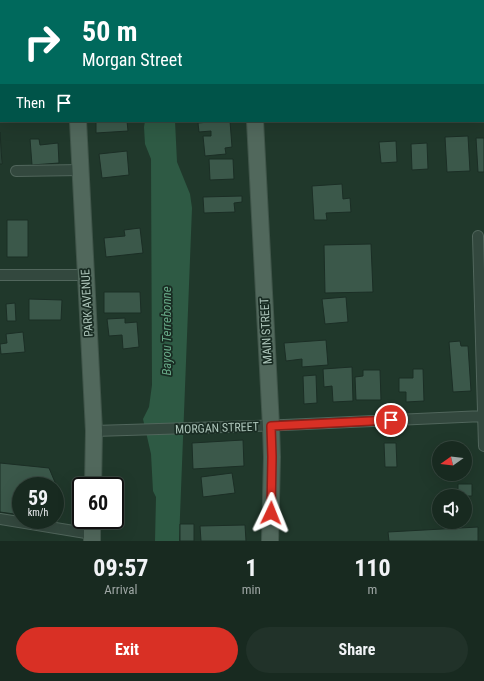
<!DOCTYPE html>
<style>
body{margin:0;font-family:"Roboto Condensed",sans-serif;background:#213229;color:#f1f3f6;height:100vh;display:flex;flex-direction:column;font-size:15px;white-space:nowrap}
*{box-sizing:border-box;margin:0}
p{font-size:13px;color:#9fa7a5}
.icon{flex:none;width:22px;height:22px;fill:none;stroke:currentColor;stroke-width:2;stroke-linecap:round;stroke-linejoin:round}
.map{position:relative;height:541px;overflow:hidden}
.sheet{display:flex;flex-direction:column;background:#182a20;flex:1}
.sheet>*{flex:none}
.guide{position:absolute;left:0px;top:0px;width:484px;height:122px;box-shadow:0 4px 16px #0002,0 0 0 1px #36463e;background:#00695c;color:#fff;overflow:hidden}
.needle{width:26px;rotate:256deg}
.tools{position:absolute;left:432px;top:441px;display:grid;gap:8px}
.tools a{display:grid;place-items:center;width:40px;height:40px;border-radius:50%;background:#182a20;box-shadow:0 4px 16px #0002,0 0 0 1px #36463e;font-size:20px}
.speed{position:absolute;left:12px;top:477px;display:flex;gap:8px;font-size:20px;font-weight:700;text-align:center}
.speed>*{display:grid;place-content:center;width:52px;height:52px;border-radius:50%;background:#182a20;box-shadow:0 4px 16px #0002,0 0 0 1px #36463e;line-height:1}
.speed small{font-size:10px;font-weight:400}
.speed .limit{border:2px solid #111;border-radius:6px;background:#fff;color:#111}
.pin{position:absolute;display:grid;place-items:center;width:34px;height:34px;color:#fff;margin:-17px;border:2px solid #fff;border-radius:50%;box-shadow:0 1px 4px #0007}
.me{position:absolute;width:44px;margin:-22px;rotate:2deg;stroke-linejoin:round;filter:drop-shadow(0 0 3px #0008)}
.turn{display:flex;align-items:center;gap:14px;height:84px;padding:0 16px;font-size:18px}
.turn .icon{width:52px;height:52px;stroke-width:2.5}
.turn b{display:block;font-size:28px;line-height:34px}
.then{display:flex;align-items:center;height:38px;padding:0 16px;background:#0003;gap:8px;font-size:15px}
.eta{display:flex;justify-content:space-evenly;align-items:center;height:68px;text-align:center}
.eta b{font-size:24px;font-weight:700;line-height:28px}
.action{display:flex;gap:8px;margin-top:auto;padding:8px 16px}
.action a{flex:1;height:46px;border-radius:24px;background:#d93025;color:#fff;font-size:16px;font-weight:700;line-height:46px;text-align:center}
.action a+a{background:#213229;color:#f1f3f6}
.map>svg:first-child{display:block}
.water{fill:#2e5a44}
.building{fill:#3b584a;stroke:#1b2e25}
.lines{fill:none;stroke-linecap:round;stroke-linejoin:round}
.minor-casing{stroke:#51665c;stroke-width:12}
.primary-casing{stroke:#40554a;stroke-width:18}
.minor{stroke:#33483e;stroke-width:10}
.primary{stroke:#51685c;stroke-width:16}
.route-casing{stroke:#8d1f18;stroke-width:10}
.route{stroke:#d93025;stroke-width:7}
.labels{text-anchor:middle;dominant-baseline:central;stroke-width:3.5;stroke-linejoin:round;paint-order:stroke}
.street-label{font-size:12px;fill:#adc5ba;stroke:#192c23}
.water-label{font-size:13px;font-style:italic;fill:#65a584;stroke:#192c23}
</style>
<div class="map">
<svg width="484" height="541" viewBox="0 0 484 541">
<rect width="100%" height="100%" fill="#20382b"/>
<path class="water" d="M 145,121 L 175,121 L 177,162 L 190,194 L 192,208 L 179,541 L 155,541 L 156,497 L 153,491 L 151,454 L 143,419 L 149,407 L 152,385 L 151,159 L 145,144 L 144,127 Z"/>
<path class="building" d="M 187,0 L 226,0 L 226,1 L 187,1 Z
M 483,16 L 484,16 L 484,48 L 483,48 Z
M 483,77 L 484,77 L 484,99 L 483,99 Z
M 96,121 L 127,121 L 128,131 L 96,133 Z
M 221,121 L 230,121 L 232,147 L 225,148 L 226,154 L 205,156 L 203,136 L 211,136 L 211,131 L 199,132 L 198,123 Z
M 0,132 L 2,164 L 0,164 Z
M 468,136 L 470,171 L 447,172 L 445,137 Z
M 476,138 L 484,138 L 484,172 L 478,172 Z
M 30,139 L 39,139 L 40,145 L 58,143 L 59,163 L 32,165 Z
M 396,141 L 397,162 L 381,163 L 379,142 Z
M 427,143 L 428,169 L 412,170 L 411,144 Z
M 127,151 L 129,175 L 102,178 L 99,154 Z
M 209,159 L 233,159 L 234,179 L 210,180 Z
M 342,184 L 343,199 L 350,198 L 351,212 L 326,213 L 327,220 L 314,220 L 312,186 Z
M 242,196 L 242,202 L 234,203 L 235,212 L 204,213 L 203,197 Z
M 7,220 L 28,220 L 28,257 L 7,257 Z
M 140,228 L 143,253 L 106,257 L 104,238 L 125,236 L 124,230 Z
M 371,244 L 373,292 L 325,293 L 324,245 Z
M 104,292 L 140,292 L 141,313 L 104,313 Z
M 346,297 L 348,322 L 325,324 L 322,299 Z
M 29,299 L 62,300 L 61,320 L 29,320 Z
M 15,303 L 16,321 L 7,321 L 6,304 Z
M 125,318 L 125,323 L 137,322 L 139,347 L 123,349 L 122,335 L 109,336 L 107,319 Z
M 23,332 L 25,352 L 1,354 L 0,344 L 7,343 L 6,334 Z
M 326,340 L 328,365 L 302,367 L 302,359 L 286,361 L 284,343 Z
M 460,341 L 461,346 L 468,346 L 471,391 L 453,392 L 449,342 Z
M 352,367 L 353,401 L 333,402 L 332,386 L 324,387 L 323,369 Z
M 413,369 L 423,369 L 424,401 L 406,402 L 406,392 L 399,392 L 399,378 L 413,378 Z
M 363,370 L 380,370 L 381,400 L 356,400 L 355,377 L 363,376 Z
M 316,375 L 317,403 L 304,404 L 303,376 Z
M 243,440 L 244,466 L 193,469 L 192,443 Z
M 384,443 L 396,443 L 397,467 L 385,467 Z
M 0,463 L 49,468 L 57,487 L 55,508 L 55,486 L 21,486 L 21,515 L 0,512 Z
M 232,473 L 235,493 L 203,497 L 201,477 Z
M 458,484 L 472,484 L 472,496 L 458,496 Z
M 180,524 L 194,524 L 194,541 L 180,541 Z
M 245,525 L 246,541 L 201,541 L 200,526 Z
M 478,527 L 478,541 L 389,541 L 388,532 Z"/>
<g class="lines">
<g class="minor-casing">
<path id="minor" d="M 249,1 L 274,0
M 0,27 L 1,27
M 0,114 L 1,114
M 483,114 L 484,114
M 16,171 L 81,170
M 478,236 L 484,446
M 0,275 L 86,275
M 94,431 L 284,425 L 484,416
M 0,519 L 92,534"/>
</g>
<g class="primary-casing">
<path id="primary" d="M 249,0 L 249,1
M 75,1 L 75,0
M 78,121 L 94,431 L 93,486
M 255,121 L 271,426 L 272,457 L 270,541
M 92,541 L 92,520"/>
</g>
<use href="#minor" class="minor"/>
<use href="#primary" class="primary"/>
</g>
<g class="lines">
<g class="route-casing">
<path id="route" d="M 271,513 L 272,457 L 271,426 L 391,420"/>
</g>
<use href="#route" class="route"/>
</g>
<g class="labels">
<g class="street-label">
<text transform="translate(87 303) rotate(-93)">PARK AVENUE</text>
<text transform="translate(266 331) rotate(-93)">MAIN STREET</text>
<text transform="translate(217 428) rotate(-2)">MORGAN STREET</text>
</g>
<g class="water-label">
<text transform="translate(166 331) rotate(-90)">Bayou Terrebonne</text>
</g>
</g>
</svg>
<div class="tools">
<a><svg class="needle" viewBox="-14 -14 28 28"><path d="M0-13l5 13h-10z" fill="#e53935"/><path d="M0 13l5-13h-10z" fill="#9fa7a5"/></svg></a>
<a><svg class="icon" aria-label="sound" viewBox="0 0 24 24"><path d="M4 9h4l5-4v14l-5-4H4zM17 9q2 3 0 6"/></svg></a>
</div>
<div class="speed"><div>59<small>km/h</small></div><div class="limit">60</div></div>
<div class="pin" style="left:391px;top:420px;background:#d93025"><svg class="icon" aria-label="arrive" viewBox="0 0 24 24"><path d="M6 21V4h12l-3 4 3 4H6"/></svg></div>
<svg class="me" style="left:271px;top:513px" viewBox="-20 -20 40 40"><path d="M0-17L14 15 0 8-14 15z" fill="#d93025" stroke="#fff" stroke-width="4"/></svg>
<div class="guide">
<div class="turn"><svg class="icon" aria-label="right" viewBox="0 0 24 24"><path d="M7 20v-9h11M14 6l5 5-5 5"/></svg><div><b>50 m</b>Morgan Street</div></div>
<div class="then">Then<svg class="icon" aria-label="arrive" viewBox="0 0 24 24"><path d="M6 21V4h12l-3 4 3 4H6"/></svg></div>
</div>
</div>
<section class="sheet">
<div class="eta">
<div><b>09:57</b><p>Arrival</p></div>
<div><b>1</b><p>min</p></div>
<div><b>110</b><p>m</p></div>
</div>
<div class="action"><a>Exit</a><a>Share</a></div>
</section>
